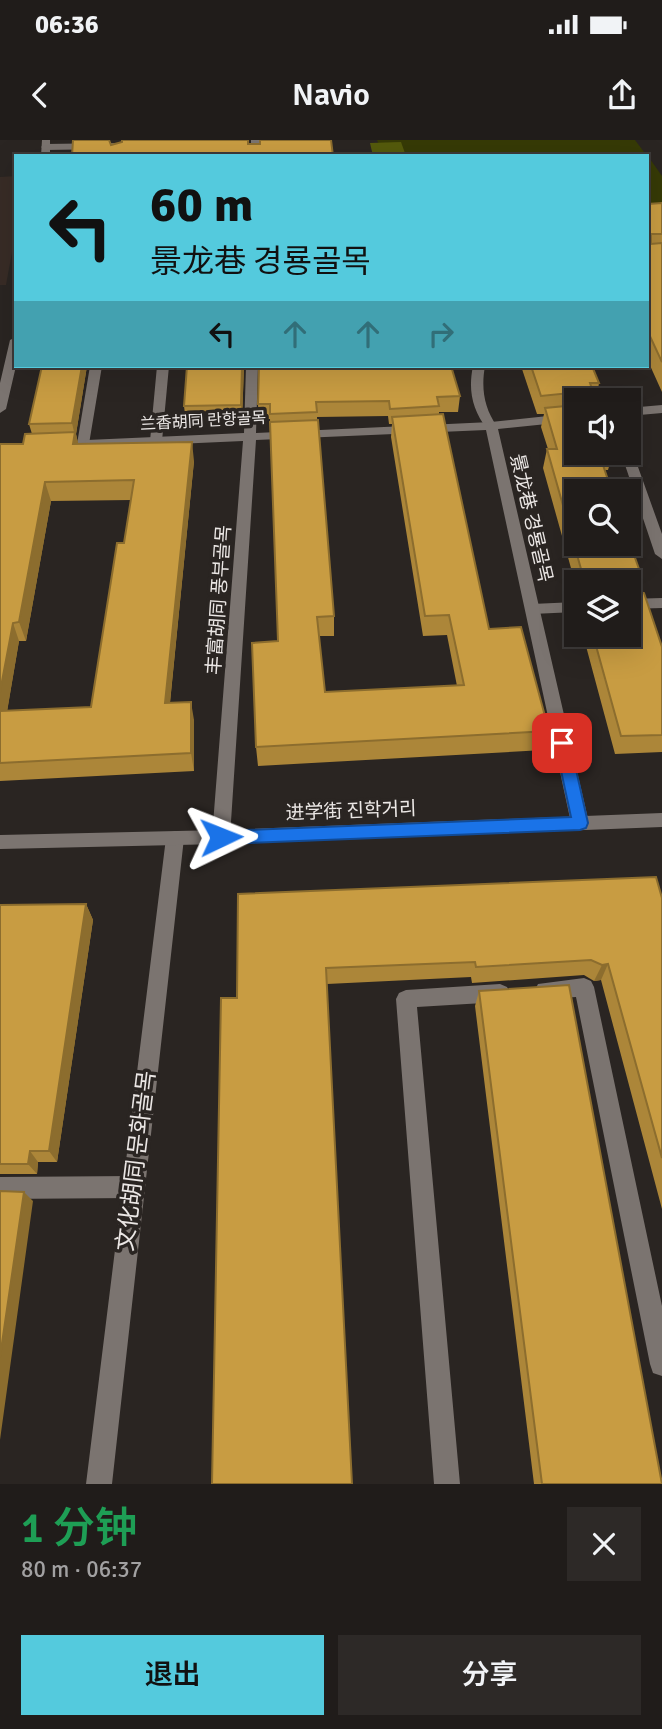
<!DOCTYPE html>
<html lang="zh">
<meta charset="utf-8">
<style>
body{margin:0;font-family:Signika,"Noto Sans SC","Noto Sans KR",sans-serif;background:#2d2927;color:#f1f3f6;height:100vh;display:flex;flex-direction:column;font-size:26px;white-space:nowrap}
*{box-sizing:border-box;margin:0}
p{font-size:23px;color:#a2a1a2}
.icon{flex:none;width:38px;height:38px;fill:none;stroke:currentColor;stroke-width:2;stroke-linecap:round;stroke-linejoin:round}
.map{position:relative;height:1344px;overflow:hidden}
.sheet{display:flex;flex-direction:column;background:#201c1a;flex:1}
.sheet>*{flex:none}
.hud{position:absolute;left:14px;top:14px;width:635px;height:214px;border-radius:0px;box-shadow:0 7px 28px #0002,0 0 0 2px #3d3a39;background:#54cadd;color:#111;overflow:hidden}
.controls{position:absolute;left:564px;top:248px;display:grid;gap:14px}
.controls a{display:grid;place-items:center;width:77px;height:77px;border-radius:0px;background:#201c1a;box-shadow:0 7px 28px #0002,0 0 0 2px #3d3a39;font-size:35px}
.pin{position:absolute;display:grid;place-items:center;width:60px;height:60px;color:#fff;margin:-30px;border-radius:14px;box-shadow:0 4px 10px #0006}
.me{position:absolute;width:77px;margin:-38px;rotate:88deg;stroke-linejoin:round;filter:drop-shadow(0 0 5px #0008)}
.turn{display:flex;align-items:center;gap:24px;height:147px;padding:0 21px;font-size:32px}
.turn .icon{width:91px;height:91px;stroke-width:2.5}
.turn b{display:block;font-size:49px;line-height:60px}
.lanes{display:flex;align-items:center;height:66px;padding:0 21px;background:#0003;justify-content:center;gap:35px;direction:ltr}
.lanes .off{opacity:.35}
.round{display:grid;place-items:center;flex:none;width:74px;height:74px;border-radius:0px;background:#2d2927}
.headline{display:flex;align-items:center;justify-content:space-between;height:119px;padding:0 21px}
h1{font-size:42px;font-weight:600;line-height:52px;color:#1e9e55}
.button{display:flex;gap:14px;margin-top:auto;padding:14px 21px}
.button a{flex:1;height:80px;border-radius:0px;background:#54cadd;color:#111;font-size:28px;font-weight:600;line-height:80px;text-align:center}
.button a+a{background:#2d2927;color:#f1f3f6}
.status{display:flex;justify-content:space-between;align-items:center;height:49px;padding:0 35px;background:#201c1a;direction:ltr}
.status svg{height:19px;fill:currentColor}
header{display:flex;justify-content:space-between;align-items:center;height:91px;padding:0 21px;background:#201c1a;font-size:32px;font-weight:600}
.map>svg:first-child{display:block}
.built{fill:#382c26}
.green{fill:#363a06}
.forest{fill:#545a0c}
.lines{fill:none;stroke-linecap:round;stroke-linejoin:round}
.service{fill:#7b7470;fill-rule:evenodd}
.minor{fill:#7b7470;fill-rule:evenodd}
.tertiary{fill:#7b7470;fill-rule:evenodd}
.wall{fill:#ac8639;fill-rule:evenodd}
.shaded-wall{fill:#8c6d2e}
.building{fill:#c89c42;stroke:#8c6d2e;stroke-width:2}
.route{fill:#1a73e8;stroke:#114b97;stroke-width:2}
.labels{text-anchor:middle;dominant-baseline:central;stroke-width:7;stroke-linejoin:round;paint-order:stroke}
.far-street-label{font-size:16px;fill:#ebe7e5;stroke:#2a2522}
.street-label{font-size:19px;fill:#ebe7e5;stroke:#2a2522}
.near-street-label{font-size:23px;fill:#ebe7e5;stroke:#2a2522}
</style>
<div class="status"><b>06:36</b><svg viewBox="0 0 49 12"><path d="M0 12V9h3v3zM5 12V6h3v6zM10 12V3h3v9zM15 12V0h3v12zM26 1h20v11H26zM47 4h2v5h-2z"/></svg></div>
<header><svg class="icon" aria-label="back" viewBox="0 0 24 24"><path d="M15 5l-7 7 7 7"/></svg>Navio<svg class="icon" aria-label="share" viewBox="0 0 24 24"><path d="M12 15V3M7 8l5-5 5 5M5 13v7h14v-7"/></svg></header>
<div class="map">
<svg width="662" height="1344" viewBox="0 0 662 1344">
<rect width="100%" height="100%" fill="#2a2522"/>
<path class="built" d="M 16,36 L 16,91 L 6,145 L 0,145 L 0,37 Z"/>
<path class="green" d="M 377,0 L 635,0 L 647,16 L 383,16 Z
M 648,16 L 662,36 L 662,76 L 648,77 Z"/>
<path class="forest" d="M 401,2 L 406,16 L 373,16 L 370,3 Z"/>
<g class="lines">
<path class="service" d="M 117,3 L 121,6 L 121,16 L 113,16 L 113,9 L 45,10 L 41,7 L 45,4 Z
M 90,226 L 102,226 L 89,304 L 83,308 L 77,304 Z
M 157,226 L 169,226 L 162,301 L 156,305 L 150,301 Z
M 473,226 L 485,226 C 481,248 484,268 497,286 L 495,289 L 487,289 C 472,269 468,250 473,226 Z
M 628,309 L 633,313 L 662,394 L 662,419 L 655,414 L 621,313 L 628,313 Z
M 662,458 L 662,468 L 628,469 L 628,459 Z
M 576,462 L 576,472 L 532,474 L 525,469 L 532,464 Z
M 584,838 L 591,841 L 594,847 L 662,1166 L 662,1236 L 653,1233 L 650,1224 L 576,857 L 545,859 L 538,856 L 535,850 L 538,844 Z
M 500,844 L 507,847 L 510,853 L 507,859 L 500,862 L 417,867 L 460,1344 L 434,1344 L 396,859 L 399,853 L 406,850 Z
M 133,1036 L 141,1039 L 144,1047 L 141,1055 L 133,1058 L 0,1059 L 0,1037 Z"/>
<path class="minor" d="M 42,0 L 50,0 L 50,16 L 41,16 Z
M 251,0 L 259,0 L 259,16 L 251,16 Z
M 16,197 L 16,226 L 6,269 L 0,273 L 0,243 L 10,200 Z
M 246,226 L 258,226 L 256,293 L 491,282 L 576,273 L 576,281 L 498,289 L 589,683 L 586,688 L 580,690 L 574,688 L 571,683 L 486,290 L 256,300 L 230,697 L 227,702 L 221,704 L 215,702 L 212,697 L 243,301 L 87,308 L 81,304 L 87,300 L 244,293 Z
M 662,265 L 662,273 L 628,276 L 628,268 Z
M 175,691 L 181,693 L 184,698 L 112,1344 L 86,1344 L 166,698 L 169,693 Z"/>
<path class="tertiary" d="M 662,673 L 662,687 L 221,704 L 0,709 L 0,695 L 221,690 Z"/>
</g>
<path class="wall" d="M 662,63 L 662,252 L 648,221 L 648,64 Z
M 87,226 L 76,294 L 78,304 L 194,321 L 170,563 L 194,580 L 194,631 L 0,641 L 0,304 L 23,304 L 32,294 L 29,284 ZM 131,360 L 124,403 L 91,567 L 7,571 L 19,501 L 26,501 L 51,361 Z
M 244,226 L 242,280 L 186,282 L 184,266 Z
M 521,226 L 592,226 L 599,243 L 596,261 L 576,261 L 576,313 L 613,313 L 608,330 L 605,330 L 639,429 L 637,433 L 639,437 L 634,451 L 662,507 L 662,612 L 615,614 L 583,495 L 628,495 L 628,443 L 576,443 L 576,446 L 543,328 L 547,309 L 548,309 L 541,287 L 544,274 L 537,274 Z
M 460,256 L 458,272 L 439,272 L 439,275 L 489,489 L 549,591 L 544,610 L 258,626 L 256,607 L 278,501 L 270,279 L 259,280 L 258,264 ZM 388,276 L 389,284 L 392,284 L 391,297 L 423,496 L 447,495 L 457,546 L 325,552 L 319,496 L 334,496 L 334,476 L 317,277 Z
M 238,754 L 662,758 L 662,1069 L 601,840 L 594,841 L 584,835 L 472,843 L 471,837 L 327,844 L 237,858 Z
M 86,764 L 93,780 L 57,1022 L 38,1022 L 37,1034 L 0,1034 L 0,765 Z
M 479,851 L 662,1344 L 534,1344 L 475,866 Z"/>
<path class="shaded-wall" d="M 82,226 L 87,226 L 76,294 L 80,311 L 73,304 L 75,296 L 72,283 Z
M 242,226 L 244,226 L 242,280 L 241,265 Z
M 192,302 L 194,321 L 168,582 L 165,563 Z
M 45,342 L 51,361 L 26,501 L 19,482 Z
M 639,437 L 633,456 L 628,458 L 631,440 Z
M 13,483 L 19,501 L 4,590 L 0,580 L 0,552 Z
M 191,562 L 194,580 L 194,631 L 191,613 Z
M 86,764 L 93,780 L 57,1022 L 49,1011 Z
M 608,824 L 601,840 L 594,841 L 602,825 Z
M 30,1011 L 38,1022 L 37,1034 L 28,1024 Z
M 24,1052 L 33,1061 L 0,1300 L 0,1217 Z"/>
<path class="building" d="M 73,0 L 109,0 L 111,5 L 122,2 L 122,0 L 248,0 L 248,4 L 260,4 L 260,0 L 331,0 L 333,16 L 72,16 Z
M 662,63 L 662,94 L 651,94 L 651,104 L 662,103 L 662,222 L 648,192 L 648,64 Z
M 42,226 L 82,226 L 72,283 L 29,284 Z
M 187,226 L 242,226 L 241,265 L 184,266 Z
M 259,226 L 451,226 L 460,256 L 437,257 L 439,266 L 390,269 L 389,261 L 316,262 L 317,272 L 270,274 L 270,264 L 258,264 Z
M 531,226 L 592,226 L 599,243 L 590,243 L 596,261 L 581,261 L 583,254 L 580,252 L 541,256 Z
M 576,265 L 576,313 L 599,313 L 612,352 L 576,352 L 576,404 L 628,404 L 628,398 L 639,429 L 636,429 L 639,437 L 631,440 L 631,450 L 644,453 L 662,507 L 662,595 L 621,596 L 593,495 L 628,495 L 628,443 L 585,443 L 547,309 L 557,309 L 545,268 Z
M 443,274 L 489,489 L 521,487 L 549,591 L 256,607 L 252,503 L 278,501 L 270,282 L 318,280 L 334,476 L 317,477 L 325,552 L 464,545 L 449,475 L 425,476 L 392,277 Z
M 75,292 L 73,304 L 192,302 L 165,563 L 191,562 L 191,613 L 0,623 L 0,571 L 91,567 L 117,403 L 124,403 L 134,340 L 45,342 L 19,482 L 13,483 L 0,552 L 0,304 L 23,304 L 25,294 Z
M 656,737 L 662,758 L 662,1018 L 608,824 L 602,825 L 591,820 L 476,827 L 475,822 L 326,828 L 352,1344 L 212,1344 L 221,858 L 237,858 L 238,754 Z
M 86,764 L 49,1011 L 30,1011 L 28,1024 L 0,1024 L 0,765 Z
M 569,845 L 662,1344 L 542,1344 L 479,851 Z
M 0,1051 L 24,1052 L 0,1217 Z"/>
<path class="route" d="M 562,597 L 570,603 L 588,683 L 586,688 L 580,690 L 221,704 L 215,702 L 213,697 L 215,692 L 221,691 L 571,677 L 555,603 Z"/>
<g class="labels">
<g class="far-street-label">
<text transform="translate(203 281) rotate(-3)">兰香胡同 란향골목</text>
</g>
<g class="street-label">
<text transform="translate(531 378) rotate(77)">景龙巷 경룡골목</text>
<text transform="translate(219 460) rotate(-86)">丰富胡同 풍부골목</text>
<text transform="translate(351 671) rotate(-2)">进学街 진학거리</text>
</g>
<g class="near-street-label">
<text transform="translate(136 1021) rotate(-83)">文化胡同 문화골목</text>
</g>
</g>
</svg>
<div class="controls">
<a><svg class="icon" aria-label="sound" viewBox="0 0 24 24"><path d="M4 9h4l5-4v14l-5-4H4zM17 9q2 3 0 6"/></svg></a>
<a><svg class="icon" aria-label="search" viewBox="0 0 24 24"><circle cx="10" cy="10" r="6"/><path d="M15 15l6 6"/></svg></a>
<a><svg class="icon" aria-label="layers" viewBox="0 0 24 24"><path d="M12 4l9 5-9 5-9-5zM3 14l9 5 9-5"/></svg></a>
</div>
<div class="pin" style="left:562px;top:603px;background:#d93025"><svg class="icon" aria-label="arrive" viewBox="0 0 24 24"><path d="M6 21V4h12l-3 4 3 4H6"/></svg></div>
<svg class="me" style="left:221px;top:697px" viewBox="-20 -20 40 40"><path d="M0-17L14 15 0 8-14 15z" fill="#1a73e8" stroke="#fff" stroke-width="4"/></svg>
<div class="hud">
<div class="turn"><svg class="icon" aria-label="left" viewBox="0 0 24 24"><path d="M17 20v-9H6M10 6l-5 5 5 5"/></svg><div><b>60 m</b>景龙巷 경룡골목</div></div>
<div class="lanes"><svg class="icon" aria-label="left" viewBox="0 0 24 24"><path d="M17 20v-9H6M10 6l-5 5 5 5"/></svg><svg class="icon off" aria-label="ahead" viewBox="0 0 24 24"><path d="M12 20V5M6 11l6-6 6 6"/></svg><svg class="icon off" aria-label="ahead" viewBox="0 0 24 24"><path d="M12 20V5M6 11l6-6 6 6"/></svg><svg class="icon off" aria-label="right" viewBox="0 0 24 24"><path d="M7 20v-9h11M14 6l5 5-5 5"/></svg></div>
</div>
</div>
<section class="sheet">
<div class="headline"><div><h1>1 分钟</h1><p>80 m · 06:37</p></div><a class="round"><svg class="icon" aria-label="close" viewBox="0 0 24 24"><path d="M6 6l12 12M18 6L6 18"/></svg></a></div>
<div class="button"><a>退出</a><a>分享</a></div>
</section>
